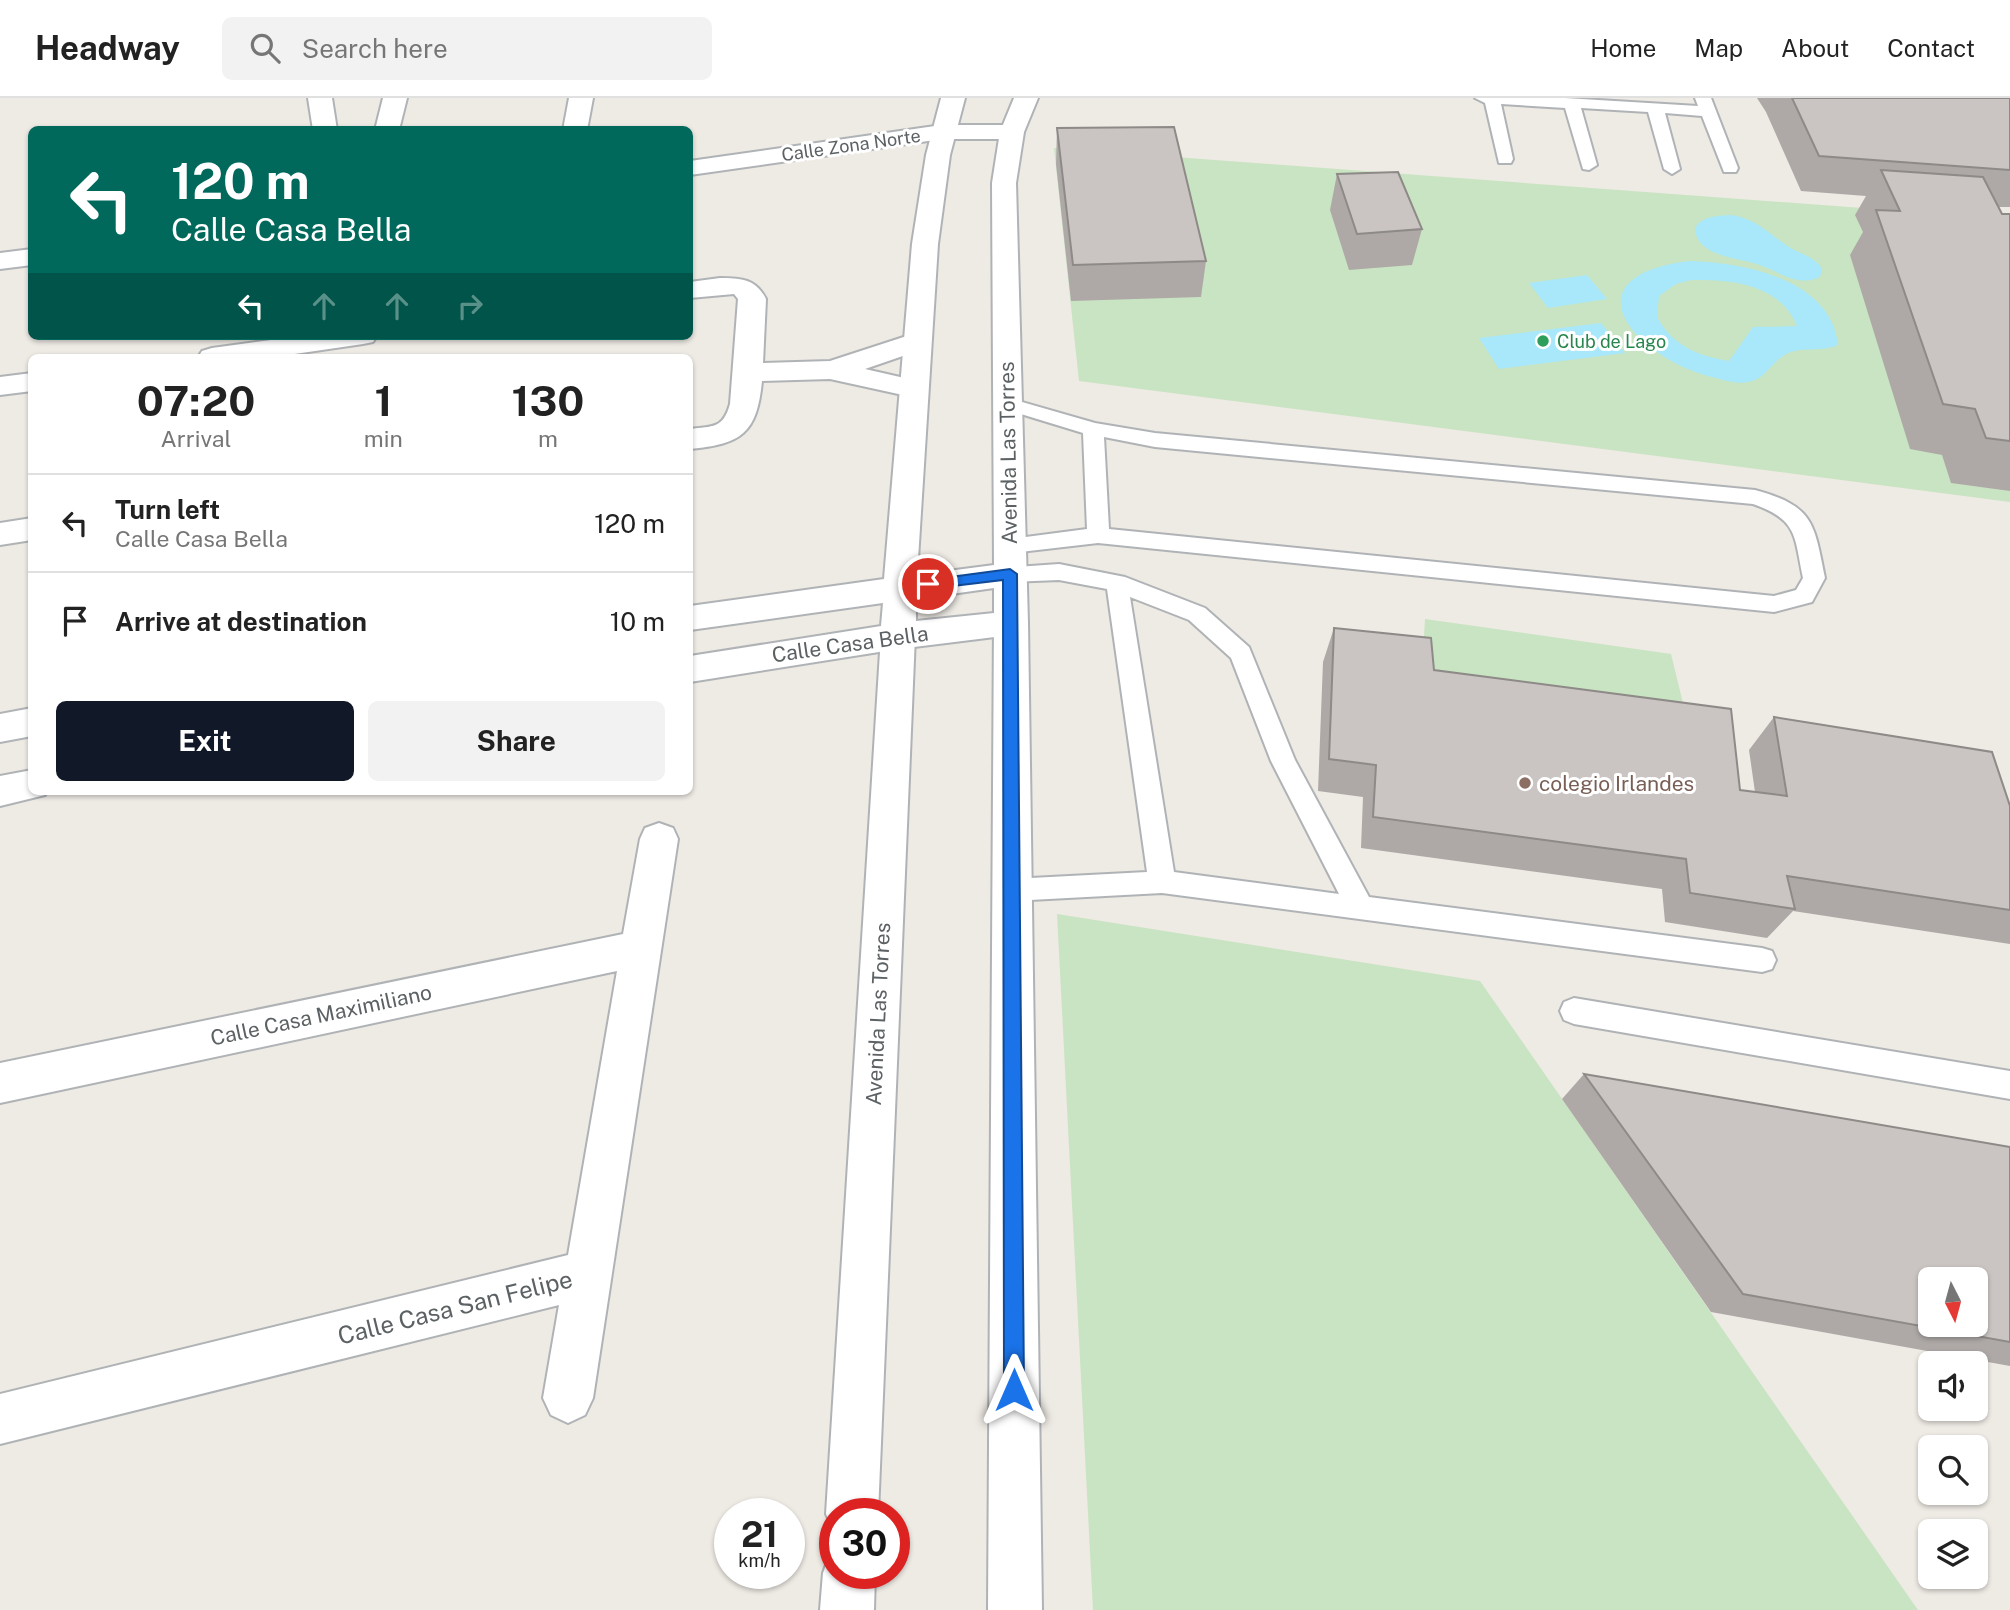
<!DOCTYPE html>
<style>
body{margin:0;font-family:"Public Sans",sans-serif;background:#f2f2f2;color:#222;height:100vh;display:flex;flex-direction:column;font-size:26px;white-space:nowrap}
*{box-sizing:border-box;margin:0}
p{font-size:23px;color:#767676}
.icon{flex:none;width:38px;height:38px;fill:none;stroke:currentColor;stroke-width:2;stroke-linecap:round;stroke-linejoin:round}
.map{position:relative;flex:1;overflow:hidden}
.side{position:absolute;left:28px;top:256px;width:665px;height:441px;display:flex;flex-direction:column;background:#fff;border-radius:10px;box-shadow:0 2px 5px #0004}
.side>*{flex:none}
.guide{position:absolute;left:28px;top:28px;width:665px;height:214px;border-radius:10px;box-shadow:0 2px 5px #0004;background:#00695c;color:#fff;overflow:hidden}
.needle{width:46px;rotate:174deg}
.buttons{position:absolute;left:1918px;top:1169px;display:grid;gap:14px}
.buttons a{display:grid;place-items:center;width:70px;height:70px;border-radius:10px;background:#fff;box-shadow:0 2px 5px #0004;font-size:35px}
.speed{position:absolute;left:714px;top:1400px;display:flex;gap:14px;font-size:35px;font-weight:700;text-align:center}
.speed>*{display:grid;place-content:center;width:91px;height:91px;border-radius:50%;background:#fff;box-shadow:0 2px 5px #0004;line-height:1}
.speed small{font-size:18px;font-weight:400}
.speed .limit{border:10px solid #d22;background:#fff;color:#111}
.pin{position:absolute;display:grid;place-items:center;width:60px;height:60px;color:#fff;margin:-30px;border:4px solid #fff;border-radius:50%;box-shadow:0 2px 7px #0007}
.me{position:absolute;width:77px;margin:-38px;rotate:0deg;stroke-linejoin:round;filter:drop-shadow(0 0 5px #0008)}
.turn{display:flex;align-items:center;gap:24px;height:147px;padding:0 28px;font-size:32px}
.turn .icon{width:91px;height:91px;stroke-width:2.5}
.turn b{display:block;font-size:49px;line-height:60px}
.lanes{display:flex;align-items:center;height:66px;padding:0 28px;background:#0003;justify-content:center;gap:35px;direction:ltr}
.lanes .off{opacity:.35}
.eta{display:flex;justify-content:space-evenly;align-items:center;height:119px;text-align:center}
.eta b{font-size:42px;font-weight:700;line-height:49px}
.button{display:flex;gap:14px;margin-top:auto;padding:14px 28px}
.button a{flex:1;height:80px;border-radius:10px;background:#111827;color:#fff;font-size:28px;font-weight:700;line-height:80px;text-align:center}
.button a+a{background:#f2f2f2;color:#222}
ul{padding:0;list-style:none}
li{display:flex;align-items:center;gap:21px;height:98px;padding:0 28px;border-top:2px solid #e0e0e0}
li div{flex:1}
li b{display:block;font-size:26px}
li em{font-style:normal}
header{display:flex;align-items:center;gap:42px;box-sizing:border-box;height:98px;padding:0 35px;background:#fff;border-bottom:2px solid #e0e0e0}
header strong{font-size:33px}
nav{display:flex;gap:38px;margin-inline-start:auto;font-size:24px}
.search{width:490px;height:63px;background:#f2f2f2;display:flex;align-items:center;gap:18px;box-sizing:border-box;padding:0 24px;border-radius:10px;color:#767676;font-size:26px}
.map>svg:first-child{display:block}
.green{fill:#c9e4c2}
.water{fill:#a8e8fa;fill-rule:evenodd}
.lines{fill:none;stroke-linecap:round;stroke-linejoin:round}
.service-casing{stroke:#b0b3b6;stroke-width:4}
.minor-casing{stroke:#b0b3b6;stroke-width:4}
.tertiary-casing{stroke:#b0b3b6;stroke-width:4}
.service{fill:#fff;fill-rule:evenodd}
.minor{fill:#fff;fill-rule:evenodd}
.tertiary{fill:#fff;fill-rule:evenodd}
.wall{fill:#aea9a7}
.building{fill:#cac5c2;stroke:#8d8a88;stroke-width:2;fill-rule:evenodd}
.route{fill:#1a73e8;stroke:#114b97;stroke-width:2}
.leisure-dot{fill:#2e9e5b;stroke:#fff;stroke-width:2.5}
.education-dot{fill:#8d6e63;stroke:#fff;stroke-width:2.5}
.labels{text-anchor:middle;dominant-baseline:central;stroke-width:6;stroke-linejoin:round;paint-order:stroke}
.far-street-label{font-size:18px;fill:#5c6164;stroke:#fff}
.far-leisure-label{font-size:18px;fill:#27864d;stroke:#fff;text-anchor:start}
.street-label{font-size:21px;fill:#5c6164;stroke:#fff}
.education-label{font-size:21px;fill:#785e54;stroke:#fff;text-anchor:start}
.near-street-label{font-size:24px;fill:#5c6164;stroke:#fff}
</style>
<header>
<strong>Headway</strong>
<div class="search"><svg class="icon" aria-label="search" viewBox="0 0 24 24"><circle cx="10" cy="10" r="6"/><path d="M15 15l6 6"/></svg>Search here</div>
<nav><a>Home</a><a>Map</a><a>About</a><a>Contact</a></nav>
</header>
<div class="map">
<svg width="2010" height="1512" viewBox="0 0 2010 1512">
<rect width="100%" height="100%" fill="#eeeae4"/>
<path class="green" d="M 1054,50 L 2010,121 L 2010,404 L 1079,283 Z
M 1425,521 L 1671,556 L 1692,642 L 1420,606 Z
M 1057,816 L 1480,883 L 1918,1512 L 1093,1512 Z"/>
<path class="water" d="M 1730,117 C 1756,120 1769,136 1789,149 C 1801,156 1815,159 1822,171 L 1820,179 C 1796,190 1779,173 1757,166 C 1737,160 1696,158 1695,130 C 1702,118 1717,118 1730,117 Z
M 1689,163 C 1743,164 1831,181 1838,247 C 1824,254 1806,249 1791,254 C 1772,260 1768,281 1748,284 C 1737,286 1726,283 1716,280 C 1637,262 1562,179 1689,163 ZM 1691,182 C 1731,181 1780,186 1797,228 L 1753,229 L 1729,263 C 1698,258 1673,248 1657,219 L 1659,198 L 1676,186 Z
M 1587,177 L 1607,201 L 1548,210 L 1529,185 Z
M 1601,225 L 1625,255 L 1499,271 L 1479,240 Z"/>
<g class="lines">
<g class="service-casing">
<path id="service" d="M 1475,0 L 1565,0 L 1698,8 L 1695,0 L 1711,0 L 1738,70 L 1736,74 L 1724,74 L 1702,18 L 1665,15 L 1680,71 L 1672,76 L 1664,71 L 1648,14 L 1581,10 L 1597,67 L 1589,72 L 1583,71 L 1565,10 L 1501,6 L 1513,61 L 1511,65 L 1499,65 L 1485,5 Z
M 1008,300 L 1095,325 L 1155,335 L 1755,392 C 1814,408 1814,425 1825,480 L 1812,504 L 1774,514 L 1098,445 L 1011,455 L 1003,452 L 1000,447 L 1003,442 L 1087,431 L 1083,335 L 1001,310 L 998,306 L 1001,302 ZM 1104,339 L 1155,349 L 1753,406 C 1798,422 1794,437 1803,480 L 1796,492 L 1774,498 L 1109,431 Z
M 1059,466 L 1125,479 L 1205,510 L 1249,549 L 1295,662 L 1369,799 L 1762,850 L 1772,853 L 1776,862 L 1772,871 L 1762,874 L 1162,795 L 1012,803 L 1003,800 L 999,792 L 1003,784 L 1012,781 L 1147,774 L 1107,491 L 1059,482 L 1010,484 L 1002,482 L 999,476 L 1002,470 ZM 1130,499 L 1189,522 L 1231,560 L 1271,663 L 1339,796 L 1174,774 Z
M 1574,900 L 2010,973 L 2010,1001 L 1574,926 L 1564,922 L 1560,913 L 1564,904 Z"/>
</g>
<g class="minor-casing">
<path id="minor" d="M 308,0 L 332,0 L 337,32 L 313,32 Z
M 383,0 L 407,0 L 399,32 L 375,32 Z
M 569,0 L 593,0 L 587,32 L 563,32 Z
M 942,27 L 1012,27 L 1020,29 L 1024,34 L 1020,39 L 1012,41 L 942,41 L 690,77 L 690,63 Z
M 32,151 L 32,167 L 0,171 L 0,155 Z
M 720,180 C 741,180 756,181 766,201 L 763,265 L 830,263 L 916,235 L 926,238 L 930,244 L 926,250 L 865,271 L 922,284 L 927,290 L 922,296 L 912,299 L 830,281 L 762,283 C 757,336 741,346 690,351 L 690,331 C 713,328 723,331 730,306 L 738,201 L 734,196 L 690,200 L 690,184 Z
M 301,238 L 377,238 L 373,244 L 363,246 L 274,259 L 198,259 L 202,253 L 212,250 Z
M 32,275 L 32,293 L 0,297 L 0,279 Z
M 32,420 L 32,442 L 0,447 L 0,425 Z
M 1011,513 L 1023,516 L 1028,525 L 1042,1512 L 988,1512 L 994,525 L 999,516 Z
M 898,525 L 910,529 L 915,538 L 878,1416 L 835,1416 L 835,1435 L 826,1416 L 881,538 L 886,529 Z
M 659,725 L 673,730 L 678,741 L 593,1300 L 585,1317 L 568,1325 L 551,1317 L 543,1300 L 559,1207 L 0,1346 L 0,1296 L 568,1157 L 617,873 L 0,1005 L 0,965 L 623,836 L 640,741 L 645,730 Z
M 835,1454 L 835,1475 L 875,1475 L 874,1512 L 820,1512 L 823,1475 L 830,1456 Z"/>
</g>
<g class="tertiary-casing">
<path id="tertiary" d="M 941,0 L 965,0 L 950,57 L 938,146 L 917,477 L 994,467 L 992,85 L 1000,34 L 1014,0 L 1038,0 L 1024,34 L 1016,85 L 1028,525 L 1023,534 L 1011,537 L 898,551 L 690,584 L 690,558 L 881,528 L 883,505 L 690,532 L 690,508 L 884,481 L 912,146 L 926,57 ZM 994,490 L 994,515 L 916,523 L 916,501 Z
M 32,610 L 32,638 L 0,644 L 0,616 Z
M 32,672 L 32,693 L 47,693 L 45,697 L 0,708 L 0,678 Z"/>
</g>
<use href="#service" class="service"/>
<use href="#minor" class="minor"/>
<use href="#tertiary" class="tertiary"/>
</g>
<path class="wall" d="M 1757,0 L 2010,0 L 2010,109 L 1999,109 L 2002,116 L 2010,116 L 2010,393 L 1951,385 L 1942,357 L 1910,351 L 1850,157 L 1863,134 L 1855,117 L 1866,98 L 1801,93 L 1766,14 Z
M 1057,30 L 1206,163 L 1201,199 L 1071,203 L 1056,66 Z
M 1337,76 L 1422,131 L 1412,167 L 1349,172 L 1330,112 Z
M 1334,530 L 1434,572 L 1740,692 L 1755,694 L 1749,652 L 1774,619 L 2010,708 L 2010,846 L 1793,813 L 1767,840 L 1665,824 L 1662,791 L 1361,750 L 1363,699 L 1318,693 L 1323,564 Z
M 1584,976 L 2010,1049 L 2010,1268 L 1711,1214 L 1562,1001 Z"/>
<path class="building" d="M 1792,0 L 2010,0 L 2010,72 L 1819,58 Z
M 1174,29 L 1206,163 L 1073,167 L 1057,30 Z
M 1881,72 L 1983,79 L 2002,116 L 2010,116 L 2010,343 L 1986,340 L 1975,311 L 1943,306 L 1876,112 L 1900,113 Z
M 1398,74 L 1422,131 L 1357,136 L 1337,76 Z
M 1334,530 L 1431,540 L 1434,572 L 1731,611 L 1740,692 L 1787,698 L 1774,619 L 1992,654 L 2010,708 L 2010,812 L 1787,778 L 1795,811 L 1690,795 L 1686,761 L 1373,719 L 1376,667 L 1329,661 Z
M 1584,976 L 2010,1049 L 2010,1244 L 1743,1196 ZM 1930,1181 L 1976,1181 L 1976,1227 L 1930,1227 Z"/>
<path class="route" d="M 1010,471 L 1017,476 L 1024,1292 L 1021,1299 L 1014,1302 L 1007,1299 L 1004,1292 L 1003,482 L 928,491 L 921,486 L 928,482 Z"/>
<circle class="leisure-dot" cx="1543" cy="243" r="7"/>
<circle class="education-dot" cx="1525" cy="685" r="7"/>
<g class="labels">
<g class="far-street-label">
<text transform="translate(851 47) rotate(-8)">Calle Zona Norte</text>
</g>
<g class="far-leisure-label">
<text x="1557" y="243">Club de Lago</text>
</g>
<g class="street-label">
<text transform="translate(1008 355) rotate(-91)">Avenida Las Torres</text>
<text transform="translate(850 546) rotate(-8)">Calle Casa Bella</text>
<text transform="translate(878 916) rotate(-87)">Avenida Las Torres</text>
<text transform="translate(321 917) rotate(-12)">Calle Casa Maximiliano</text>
</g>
<g class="education-label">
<text x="1539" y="685">colegio Irlandes</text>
</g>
<g class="near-street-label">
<text transform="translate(455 1209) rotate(-14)">Calle Casa San Felipe</text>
</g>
</g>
</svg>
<div class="buttons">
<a><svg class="needle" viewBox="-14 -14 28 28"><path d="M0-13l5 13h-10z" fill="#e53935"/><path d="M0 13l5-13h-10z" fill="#767676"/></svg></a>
<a><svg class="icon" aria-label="sound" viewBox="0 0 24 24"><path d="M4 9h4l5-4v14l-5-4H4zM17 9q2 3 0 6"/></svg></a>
<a><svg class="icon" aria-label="search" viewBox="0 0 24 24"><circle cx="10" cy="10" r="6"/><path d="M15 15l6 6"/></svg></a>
<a><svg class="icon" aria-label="layers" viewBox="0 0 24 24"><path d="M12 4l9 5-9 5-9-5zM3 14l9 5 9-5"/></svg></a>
</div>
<div class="speed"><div>21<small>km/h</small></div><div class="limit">30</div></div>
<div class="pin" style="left:928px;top:486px;background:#d93025"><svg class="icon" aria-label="arrive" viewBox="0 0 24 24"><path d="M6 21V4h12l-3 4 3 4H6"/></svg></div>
<svg class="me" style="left:1014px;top:1292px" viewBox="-20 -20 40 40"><path d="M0-17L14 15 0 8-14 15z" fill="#1a73e8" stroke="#fff" stroke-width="4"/></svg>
<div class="guide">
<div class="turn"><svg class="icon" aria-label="left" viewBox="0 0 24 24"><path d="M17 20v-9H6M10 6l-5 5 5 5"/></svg><div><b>120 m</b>Calle Casa Bella</div></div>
<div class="lanes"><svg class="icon" aria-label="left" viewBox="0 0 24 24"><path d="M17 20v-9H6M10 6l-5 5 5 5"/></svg><svg class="icon off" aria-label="ahead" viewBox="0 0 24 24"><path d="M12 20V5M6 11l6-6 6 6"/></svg><svg class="icon off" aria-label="ahead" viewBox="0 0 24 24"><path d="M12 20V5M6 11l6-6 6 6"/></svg><svg class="icon off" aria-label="right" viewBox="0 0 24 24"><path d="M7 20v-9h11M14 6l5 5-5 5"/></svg></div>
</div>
<section class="side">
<div class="eta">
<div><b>07:20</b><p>Arrival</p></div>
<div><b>1</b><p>min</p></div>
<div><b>130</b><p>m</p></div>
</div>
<ul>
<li><svg class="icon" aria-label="left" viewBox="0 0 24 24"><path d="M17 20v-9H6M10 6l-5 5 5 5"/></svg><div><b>Turn left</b><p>Calle Casa Bella</p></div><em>120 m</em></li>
<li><svg class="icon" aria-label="arrive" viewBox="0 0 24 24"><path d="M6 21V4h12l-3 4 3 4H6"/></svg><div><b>Arrive at destination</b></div><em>10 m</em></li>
</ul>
<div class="button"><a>Exit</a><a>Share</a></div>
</section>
</div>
